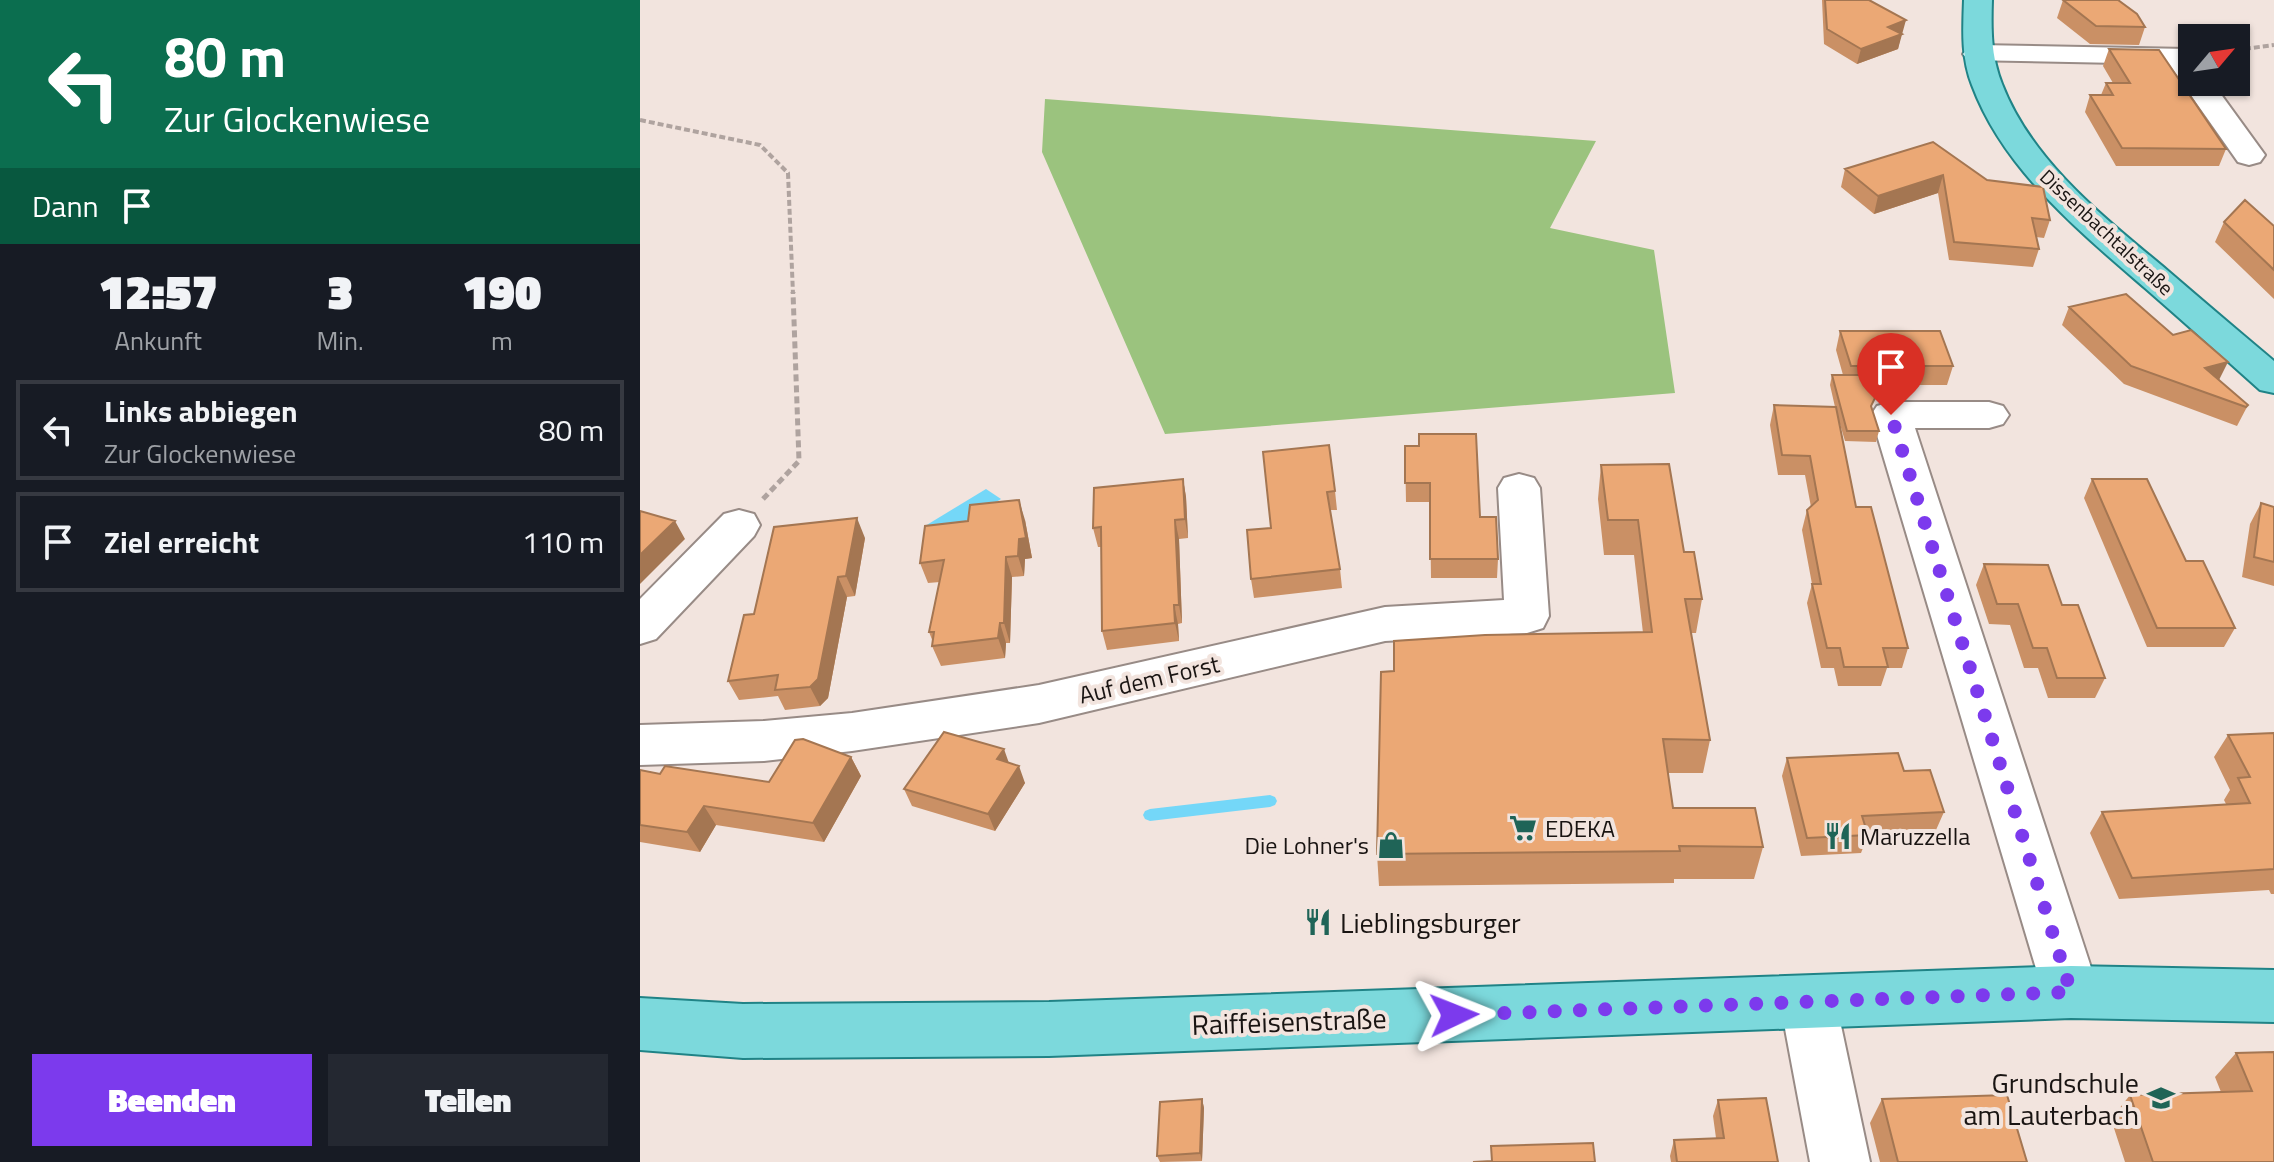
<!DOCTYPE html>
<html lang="de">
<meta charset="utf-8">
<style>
body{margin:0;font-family:"Titillium Web",sans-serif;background:#242831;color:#f1f3f6;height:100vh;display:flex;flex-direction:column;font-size:30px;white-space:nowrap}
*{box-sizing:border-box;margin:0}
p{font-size:26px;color:#9ea1a6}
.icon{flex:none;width:44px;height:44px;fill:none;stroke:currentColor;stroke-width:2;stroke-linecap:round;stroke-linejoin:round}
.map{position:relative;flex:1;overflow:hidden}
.sheet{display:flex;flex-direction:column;background:#171b24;width:640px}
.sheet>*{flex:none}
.top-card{background:#0b6e4f;color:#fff;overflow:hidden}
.needle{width:52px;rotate:61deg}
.tools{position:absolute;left:1538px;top:24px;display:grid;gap:16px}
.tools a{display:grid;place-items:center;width:72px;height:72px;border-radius:0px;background:#171b24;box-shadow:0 2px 6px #0004;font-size:40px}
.pin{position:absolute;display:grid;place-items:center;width:68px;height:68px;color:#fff;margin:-82px -34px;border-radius:50% 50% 50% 0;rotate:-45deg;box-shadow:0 0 8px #0007}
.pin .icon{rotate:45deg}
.me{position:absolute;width:88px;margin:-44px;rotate:88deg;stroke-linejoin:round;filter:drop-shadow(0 0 6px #0008)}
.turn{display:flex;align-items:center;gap:28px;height:168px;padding:0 32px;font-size:36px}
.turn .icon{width:104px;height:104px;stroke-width:2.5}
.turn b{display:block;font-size:56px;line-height:68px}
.then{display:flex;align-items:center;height:76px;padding:0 32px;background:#0003;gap:16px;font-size:30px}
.eta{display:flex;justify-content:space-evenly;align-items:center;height:136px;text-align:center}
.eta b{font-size:48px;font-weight:800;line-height:56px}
.primary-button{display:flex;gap:16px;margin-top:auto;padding:16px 32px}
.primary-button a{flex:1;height:92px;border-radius:0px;background:#7c3aed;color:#fff;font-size:32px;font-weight:800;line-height:92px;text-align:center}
.primary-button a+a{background:#242831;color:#f1f3f6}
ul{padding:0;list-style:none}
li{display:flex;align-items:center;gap:24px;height:100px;margin:0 16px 12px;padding:0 16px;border:4px solid #363941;border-radius:0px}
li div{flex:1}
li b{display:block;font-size:30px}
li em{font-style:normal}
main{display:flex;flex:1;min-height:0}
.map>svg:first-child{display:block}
.green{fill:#9bc37e}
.water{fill:#74d7f8}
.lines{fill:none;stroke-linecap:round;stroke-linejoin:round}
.stream{fill:#74d7f8;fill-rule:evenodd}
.minor-casing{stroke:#988b86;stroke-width:4}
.major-casing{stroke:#208386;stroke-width:4}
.path-far1{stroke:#afa39f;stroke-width:4;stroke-dasharray:6 3;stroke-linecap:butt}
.path{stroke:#afa39f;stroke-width:5;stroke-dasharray:7 4;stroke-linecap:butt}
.minor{fill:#fff;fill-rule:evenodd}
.major{fill:#7cd9dc;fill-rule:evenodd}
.wall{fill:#ca9065}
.shaded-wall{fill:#a47652}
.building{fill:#eba875;stroke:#a47652;stroke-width:2}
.route{stroke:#7c3aed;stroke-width:14;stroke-dasharray:0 25.2}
.labels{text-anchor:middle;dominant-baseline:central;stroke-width:8;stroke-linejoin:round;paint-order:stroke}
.far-street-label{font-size:20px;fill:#191412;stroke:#f2e4de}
.street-label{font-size:24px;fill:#191412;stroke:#f2e4de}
.poi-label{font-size:24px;fill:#191412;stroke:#f2e4de;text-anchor:start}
.near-poi-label{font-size:28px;fill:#191412;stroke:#f2e4de;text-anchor:start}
.near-street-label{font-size:28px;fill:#191412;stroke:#f2e4de}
</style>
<main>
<section class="sheet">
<div class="top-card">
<div class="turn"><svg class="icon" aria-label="left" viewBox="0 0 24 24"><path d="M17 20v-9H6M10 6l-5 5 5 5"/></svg><div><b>80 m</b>Zur Glockenwiese</div></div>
<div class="then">Dann<svg class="icon" aria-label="arrive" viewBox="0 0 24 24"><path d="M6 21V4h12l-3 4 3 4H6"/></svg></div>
</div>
<div class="eta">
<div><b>12:57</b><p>Ankunft</p></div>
<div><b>3</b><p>Min.</p></div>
<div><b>190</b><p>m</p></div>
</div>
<ul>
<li><svg class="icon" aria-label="left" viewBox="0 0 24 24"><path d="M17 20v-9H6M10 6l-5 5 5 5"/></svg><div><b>Links abbiegen</b><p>Zur Glockenwiese</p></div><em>80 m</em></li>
<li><svg class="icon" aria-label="arrive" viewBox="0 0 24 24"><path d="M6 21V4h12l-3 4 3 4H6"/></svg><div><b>Ziel erreicht</b></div><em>110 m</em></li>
</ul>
<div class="primary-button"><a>Beenden</a><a>Teilen</a></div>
</section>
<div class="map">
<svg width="1634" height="1162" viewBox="0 0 1634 1162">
<rect width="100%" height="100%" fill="#f2e4de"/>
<path class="green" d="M 405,99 L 956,141 L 910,228 L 1014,250 L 1035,393 L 525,434 L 402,152 Z"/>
<path class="water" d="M 346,489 L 361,499 L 300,537 L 285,526 Z"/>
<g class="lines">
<path class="stream" d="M 630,795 L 635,797 L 637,801 L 635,805 L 630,807 L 510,821 L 505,819 L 503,815 L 505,811 L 510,809 Z"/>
<g class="minor-casing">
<path id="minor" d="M 1338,45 L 1548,49 L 1552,54 L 1552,82 L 1572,82 L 1625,155 L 1620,162 L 1609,165 L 1598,162 L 1529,64 L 1328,60 L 1323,54 L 1328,48 Z
M 1251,402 L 1349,402 L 1363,406 L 1369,415 L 1363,424 L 1349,428 L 1275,428 L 1459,992 L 1451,1010 L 1431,1018 L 1411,1010 L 1403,992 L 1231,415 L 1237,406 Z
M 879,474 L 894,478 L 900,488 L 909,616 L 903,628 L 887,633 L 745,641 L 399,723 L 212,751 L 124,761 L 0,765 L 0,725 L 124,721 L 212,713 L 399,685 L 745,607 L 864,600 L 858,488 L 864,478 Z
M 99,510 L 114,514 L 120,525 L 114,536 L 16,639 L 0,644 L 0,599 L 84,514 Z
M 1168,976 L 1188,984 L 1196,1002 L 1230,1162 L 1170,1162 L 1140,1002 L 1148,984 Z"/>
</g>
<g class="major-casing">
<path id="major" d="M 1324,0 L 1352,0 C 1351,29 1351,57 1362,84 C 1392,162 1465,218 1527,270 C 1562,300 1598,331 1634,361 L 1634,393 L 1620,390 C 1582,356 1544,322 1505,288 C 1439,231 1363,169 1332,85 C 1321,57 1323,29 1324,0 Z
M 1431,966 L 1634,970 L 1634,1022 L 1431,1018 L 409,1056 L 103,1058 L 0,1050 L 0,998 L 103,1004 L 409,1002 Z"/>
</g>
<path class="path-far1" d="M 1596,50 L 1634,45
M 0,120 L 120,145 L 148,173 L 153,294"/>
<path class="path" d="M 123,499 L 159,461 L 153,292"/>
<use href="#minor" class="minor"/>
<use href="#major" class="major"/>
</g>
<path class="wall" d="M 1182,0 L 1229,0 L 1263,35 L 1261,35 L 1258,49 L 1217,64 L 1184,44 Z
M 1423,0 L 1505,27 L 1499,45 L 1450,44 L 1417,18 Z
M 1469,49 L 1586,149 L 1579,166 L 1476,166 L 1445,112 L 1450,95 L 1461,95 L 1466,83 L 1473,83 L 1463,66 Z
M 1293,142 L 1347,180 L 1410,220 L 1404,238 L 1396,237 L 1399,249 L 1393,267 L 1309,260 L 1298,193 L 1234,214 L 1201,187 L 1205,169 Z
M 1584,222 L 1634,226 L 1634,299 L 1575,242 Z
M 1429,307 L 1579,380 L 1608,405 L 1597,426 L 1484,384 L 1422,325 Z
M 1200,331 L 1313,366 L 1307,385 L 1231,385 L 1232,409 L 1239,431 L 1236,442 L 1205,441 L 1197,414 L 1216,507 L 1268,648 L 1262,668 L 1247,668 L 1241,686 L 1198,686 L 1194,668 L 1181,668 L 1167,603 L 1172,584 L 1162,530 L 1167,510 L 1171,507 L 1165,475 L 1138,475 L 1130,425 L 1134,405 L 1195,407 L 1190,385 L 1192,375 L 1203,375 L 1196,350 Z
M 765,446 L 858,559 L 857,578 L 791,578 L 790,502 L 766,502 Z
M 623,452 L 695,491 L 697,510 L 690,510 L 700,569 L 702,588 L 614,598 L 611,579 L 631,528 Z
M 961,465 L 1044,552 L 1062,599 L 1056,633 L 1051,633 L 1070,740 L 1063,773 L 1028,773 L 1033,808 L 1123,847 L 1114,879 L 1034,879 L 1034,883 L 739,886 L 737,854 L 754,671 L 1003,633 L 994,555 L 964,555 L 958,499 Z
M 543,479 L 546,497 L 548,538 L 539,539 L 542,623 L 538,624 L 539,641 L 467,650 L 462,631 L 462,547 L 458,547 L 453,528 Z
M 1452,479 L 1546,561 L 1595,628 L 1584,647 L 1507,647 L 1444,498 Z
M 1621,503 L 1634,507 L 1634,586 L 1602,577 L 1610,524 Z
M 385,520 L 392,558 L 385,559 L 384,576 L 372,577 L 370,643 L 366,643 L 365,658 L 301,666 L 292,646 L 293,642 L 289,632 L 300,582 L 288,583 L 280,563 Z
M 225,538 L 215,596 L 207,597 L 188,698 L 180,706 L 145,710 L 138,696 L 99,700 L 88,681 L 114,614 Z
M 1344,564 L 1422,605 L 1465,678 L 1455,698 L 1408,698 L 1398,668 L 1384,668 L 1370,625 L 1349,624 L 1336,585 Z
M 1634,733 L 1634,894 L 1631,894 L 1629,890 L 1479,899 L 1450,833 L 1462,812 L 1586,804 L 1584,800 L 1590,790 L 1574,757 L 1588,735 Z
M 211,757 L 221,776 L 184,842 L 76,825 L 60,852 L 0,842 L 0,770 L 20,774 L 129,782 Z
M 1147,758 L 1264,771 L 1304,812 L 1296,830 L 1227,833 L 1228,835 L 1221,853 L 1161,856 L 1142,776 Z
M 369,763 L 385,783 L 355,831 L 272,806 L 264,789 Z
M 1634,1052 L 1634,1162 L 1485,1162 L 1471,1119 L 1490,1095 L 1581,1092 L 1575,1077 L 1596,1053 Z
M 562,1099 L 564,1108 L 562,1161 L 520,1162 L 517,1156 Z
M 1242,1099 L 1387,1162 L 1240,1162 L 1230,1123 Z
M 1078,1100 L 1138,1162 L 1031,1162 L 1030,1156 L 1034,1140 L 1076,1138 L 1073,1116 Z"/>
<path class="shaded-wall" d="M 1266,20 L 1258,49 L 1217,64 L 1221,49 L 1248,27 Z
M 1303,175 L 1298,193 L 1234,214 L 1238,196 Z
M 1588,362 L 1579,380 L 1565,368 Z
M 543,479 L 546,497 L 548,538 L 545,519 Z
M 379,500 L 385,520 L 392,558 L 385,559 L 384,576 L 378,556 Z
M 217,518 L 225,538 L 215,596 L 206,576 Z
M 535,520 L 539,539 L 542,623 L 539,605 Z
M 35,521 L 45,539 L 0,584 L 0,555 Z
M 366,557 L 372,577 L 370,643 L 364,623 Z
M 198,577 L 207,597 L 188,698 L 180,706 L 170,687 Z
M 534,605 L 538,624 L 539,641 L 535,623 Z
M 360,623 L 366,643 L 365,658 L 358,638 Z
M 364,749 L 370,766 L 357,759 Z
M 211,757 L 221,776 L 184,842 L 173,823 Z
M 379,766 L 385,783 L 355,831 L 348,814 Z
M 64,806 L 76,825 L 60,852 L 47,832 Z
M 562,1099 L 564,1108 L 562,1161 L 560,1153 Z"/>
<path class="building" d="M 1185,0 L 1229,0 L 1266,20 L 1248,27 L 1262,34 L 1221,49 L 1187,29 Z
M 1423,0 L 1478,0 L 1497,14 L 1505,27 L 1456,26 Z
M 1469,49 L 1519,50 L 1586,149 L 1482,148 L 1450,95 L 1473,95 L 1466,83 L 1490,83 Z
M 1293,142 L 1347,180 L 1403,187 L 1410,220 L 1392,218 L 1399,249 L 1314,242 L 1303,175 L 1238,196 L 1205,169 Z
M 1605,200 L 1634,226 L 1634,270 L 1584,222 Z
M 1486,294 L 1533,335 L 1551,330 L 1588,362 L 1565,368 L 1608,405 L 1606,407 L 1491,366 L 1429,307 Z
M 1200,331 L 1300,331 L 1313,366 L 1211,366 Z
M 1192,375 L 1228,375 L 1235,398 L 1231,406 L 1239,431 L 1207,431 Z
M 1134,405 L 1196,407 L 1216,507 L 1231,507 L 1268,648 L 1243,648 L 1248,667 L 1204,667 L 1200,648 L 1187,648 L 1172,584 L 1181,584 L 1167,510 L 1178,500 L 1170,456 L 1142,455 Z
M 779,434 L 836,434 L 840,517 L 856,517 L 858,559 L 790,559 L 790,483 L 765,483 L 765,446 L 779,446 Z
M 689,445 L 695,491 L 687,492 L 700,569 L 611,579 L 607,530 L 631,528 L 623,452 Z
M 1029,464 L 1044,552 L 1054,552 L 1062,599 L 1045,599 L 1070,740 L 1023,739 L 1033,808 L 1115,808 L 1123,847 L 1039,846 L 1040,851 L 737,854 L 741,672 L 754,671 L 754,641 L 845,635 L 1012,632 L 998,520 L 968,520 L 961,465 Z
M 543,479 L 545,519 L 535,520 L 539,605 L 534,605 L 535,623 L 462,631 L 461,527 L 453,528 L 454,488 Z
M 1452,479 L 1507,479 L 1546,561 L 1563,561 L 1595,628 L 1517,628 Z
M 379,500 L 386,538 L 379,539 L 378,556 L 366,557 L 364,623 L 360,623 L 358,638 L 292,646 L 294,632 L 289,632 L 304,560 L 280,563 L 285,526 L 328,521 L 330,505 Z
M 1621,503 L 1634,507 L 1634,562 L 1614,557 Z
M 0,511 L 35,521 L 0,555 Z
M 217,518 L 206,576 L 198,577 L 178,679 L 170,687 L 135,690 L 138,675 L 88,681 L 104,615 L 114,614 L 134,527 Z
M 1344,564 L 1408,565 L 1422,605 L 1438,605 L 1465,678 L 1417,678 L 1407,648 L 1393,648 L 1378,604 L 1357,604 Z
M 304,732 L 364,749 L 357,759 L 379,766 L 348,814 L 264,789 Z
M 1634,733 L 1634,869 L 1492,878 L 1462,812 L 1610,803 L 1598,778 L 1610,777 L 1588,735 Z
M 163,739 L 211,757 L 173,823 L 64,806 L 47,832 L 0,825 L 0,770 L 20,774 L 25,766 L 129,782 L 155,740 Z
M 1258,753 L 1264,771 L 1290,770 L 1304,812 L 1222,816 L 1228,835 L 1167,838 L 1147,758 Z
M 1634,1052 L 1634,1162 L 1513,1162 L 1490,1095 L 1612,1091 L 1596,1053 Z
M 1367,1095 L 1387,1162 L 1258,1162 L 1242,1099 Z
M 1126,1098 L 1138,1162 L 1037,1162 L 1034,1140 L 1084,1138 L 1078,1100 Z
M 562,1099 L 560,1153 L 517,1156 L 520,1102 Z
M 953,1143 L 955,1162 L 833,1162 L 852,1161 L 851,1146 Z"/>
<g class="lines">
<path class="route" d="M 814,1015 L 1431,992 L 1251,415"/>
</g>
<defs>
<g id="supermarket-bare" transform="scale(2.16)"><path d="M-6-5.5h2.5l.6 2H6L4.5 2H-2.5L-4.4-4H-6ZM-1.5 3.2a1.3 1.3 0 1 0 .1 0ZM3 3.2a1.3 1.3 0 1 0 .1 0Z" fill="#1f6457" stroke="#f2e4de" stroke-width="2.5" paint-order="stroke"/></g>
<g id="restaurant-bare" transform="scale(2.16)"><path d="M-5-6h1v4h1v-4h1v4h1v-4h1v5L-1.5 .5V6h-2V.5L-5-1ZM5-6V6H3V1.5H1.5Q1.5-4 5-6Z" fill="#1f6457" stroke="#f2e4de" stroke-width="2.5" paint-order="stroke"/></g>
<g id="shop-bare" transform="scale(2.16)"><path d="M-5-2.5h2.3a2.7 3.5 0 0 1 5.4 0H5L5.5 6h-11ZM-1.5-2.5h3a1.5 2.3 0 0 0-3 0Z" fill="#1f6457" stroke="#f2e4de" stroke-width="2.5" paint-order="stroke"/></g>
<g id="school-bare" transform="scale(2.16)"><path d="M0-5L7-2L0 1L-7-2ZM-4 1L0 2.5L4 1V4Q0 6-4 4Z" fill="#1f6457" stroke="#f2e4de" stroke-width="2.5" paint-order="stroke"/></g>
</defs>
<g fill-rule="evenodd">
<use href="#supermarket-bare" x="883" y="828"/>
<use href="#restaurant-bare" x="1198" y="836"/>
<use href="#shop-bare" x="751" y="845"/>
<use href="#restaurant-bare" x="678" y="922"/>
<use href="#school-bare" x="1521" y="1098"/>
</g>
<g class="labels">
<g class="far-street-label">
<text transform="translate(1467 232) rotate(43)">Dissenbachtalstraße</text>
</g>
<g class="street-label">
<text transform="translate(509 679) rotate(-13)">Auf dem Forst</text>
</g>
<g class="poi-label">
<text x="905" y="828">EDEKA</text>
<text x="1220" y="836">Maruzzella</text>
<text x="729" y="845" text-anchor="end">Die Lohner's</text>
</g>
<g class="near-poi-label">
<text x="700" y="922">Lieblingsburger</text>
<text x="1499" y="1082" text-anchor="end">Grundschule<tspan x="1499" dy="32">am Lauterbach</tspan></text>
</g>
<g class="near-street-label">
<text transform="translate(649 1021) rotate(-2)">Raiffeisenstraße</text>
</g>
</g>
</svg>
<div class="tools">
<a><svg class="needle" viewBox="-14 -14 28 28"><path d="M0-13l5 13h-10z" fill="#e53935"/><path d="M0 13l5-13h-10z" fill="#9ea1a6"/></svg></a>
</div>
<div class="pin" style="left:1251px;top:415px;background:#d93025"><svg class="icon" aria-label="arrive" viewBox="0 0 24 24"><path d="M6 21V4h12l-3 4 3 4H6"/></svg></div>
<svg class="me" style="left:814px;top:1015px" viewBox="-20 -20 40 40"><path d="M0-17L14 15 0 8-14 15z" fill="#7c3aed" stroke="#fff" stroke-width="4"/></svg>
</div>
</main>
